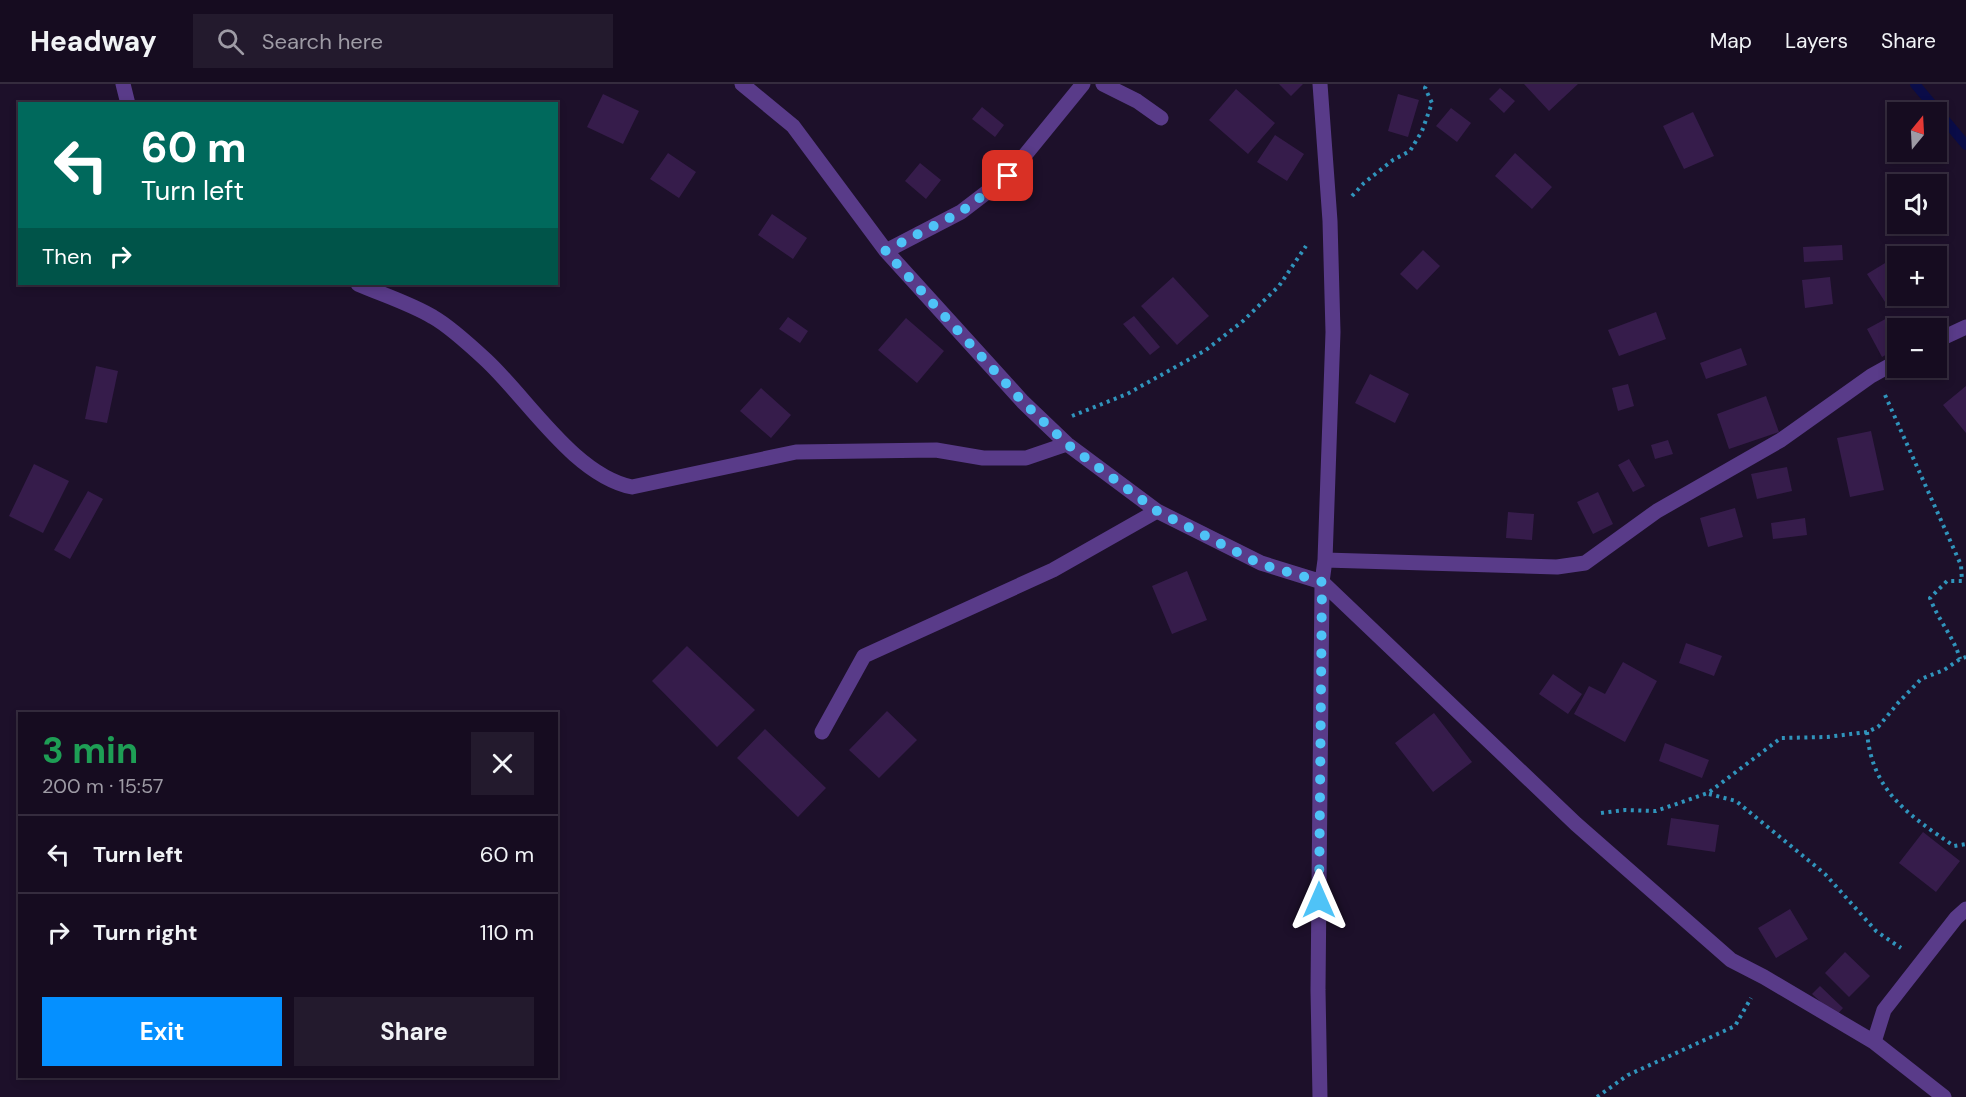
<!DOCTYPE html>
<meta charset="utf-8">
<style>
body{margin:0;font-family:"DM Sans",sans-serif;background:#231a2d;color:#f1f3f6;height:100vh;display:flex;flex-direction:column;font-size:22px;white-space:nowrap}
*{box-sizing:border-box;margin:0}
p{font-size:20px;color:#9e9ba5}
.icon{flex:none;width:33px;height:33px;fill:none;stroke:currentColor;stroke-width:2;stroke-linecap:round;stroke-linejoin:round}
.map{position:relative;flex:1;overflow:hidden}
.details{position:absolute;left:18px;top:628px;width:540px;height:366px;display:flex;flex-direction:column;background:#160c20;border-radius:0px;box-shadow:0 3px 9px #0003,0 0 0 2px #352c3e}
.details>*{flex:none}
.guide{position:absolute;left:18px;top:18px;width:540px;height:183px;border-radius:0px;box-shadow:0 3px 9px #0003,0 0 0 2px #352c3e;background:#00695c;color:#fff;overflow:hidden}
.needle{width:39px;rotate:18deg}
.controls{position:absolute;left:1887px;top:18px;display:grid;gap:12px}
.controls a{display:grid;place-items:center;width:60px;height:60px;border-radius:0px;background:#160c20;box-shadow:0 3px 9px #0003,0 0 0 2px #352c3e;font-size:30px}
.pin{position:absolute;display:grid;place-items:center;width:51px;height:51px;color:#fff;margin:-26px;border-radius:12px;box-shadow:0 3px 9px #0006}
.me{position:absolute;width:66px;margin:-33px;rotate:0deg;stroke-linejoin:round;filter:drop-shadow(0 0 4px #0008)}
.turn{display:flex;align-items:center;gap:21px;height:126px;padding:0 24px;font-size:27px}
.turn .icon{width:78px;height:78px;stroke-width:2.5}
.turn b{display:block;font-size:42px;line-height:51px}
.then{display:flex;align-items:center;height:57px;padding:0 24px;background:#0003;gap:12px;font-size:22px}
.round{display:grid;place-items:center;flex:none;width:63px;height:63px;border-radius:0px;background:#231a2d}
.head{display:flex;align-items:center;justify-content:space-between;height:102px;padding:0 24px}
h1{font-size:36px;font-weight:700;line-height:45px;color:#1e9e55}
.action{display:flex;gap:12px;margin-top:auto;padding:12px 24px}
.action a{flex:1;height:69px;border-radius:0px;background:#0590ff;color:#fff;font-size:24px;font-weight:700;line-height:69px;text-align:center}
.action a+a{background:#231a2d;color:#f1f3f6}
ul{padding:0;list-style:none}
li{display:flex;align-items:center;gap:18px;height:78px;padding:0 24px;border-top:2px solid #352c3e}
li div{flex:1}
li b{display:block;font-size:22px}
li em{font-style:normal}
header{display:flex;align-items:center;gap:36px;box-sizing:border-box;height:84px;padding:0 30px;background:#160c20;border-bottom:2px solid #352c3e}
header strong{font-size:28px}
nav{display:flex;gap:33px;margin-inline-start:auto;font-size:21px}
.search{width:420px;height:54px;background:#231a2d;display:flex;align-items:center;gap:15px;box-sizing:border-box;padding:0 21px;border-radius:0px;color:#9e9ba5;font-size:22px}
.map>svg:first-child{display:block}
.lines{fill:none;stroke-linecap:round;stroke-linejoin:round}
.stream{stroke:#0a0c48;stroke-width:10}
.building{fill:#361c4b}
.path{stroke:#3094bc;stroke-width:4;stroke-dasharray:3 4.5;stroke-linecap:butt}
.minor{stroke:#593b89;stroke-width:15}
.route{stroke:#4fc3f7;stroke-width:10;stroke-dasharray:0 18}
</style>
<header>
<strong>Headway</strong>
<div class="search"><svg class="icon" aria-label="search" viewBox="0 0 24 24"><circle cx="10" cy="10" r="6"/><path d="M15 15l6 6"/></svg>Search here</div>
<nav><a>Map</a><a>Layers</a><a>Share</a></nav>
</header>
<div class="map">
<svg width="1966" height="1013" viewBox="0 0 1966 1013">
<rect width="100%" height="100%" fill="#1d102a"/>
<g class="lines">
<path class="stream" d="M 1915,0 L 1966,61"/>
</g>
<path class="building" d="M 1279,0 L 1303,0 L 1291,12 Z
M 1524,0 L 1578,0 L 1549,27 Z
M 1500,4 L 1515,17 L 1504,29 L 1489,15 Z
M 1236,5 L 1275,39 L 1248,70 L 1209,36 Z
M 603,10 L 639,27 L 623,60 L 587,43 Z
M 1398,10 L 1419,16 L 1408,53 L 1388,47 Z
M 982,23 L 1004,41 L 995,53 L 972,35 Z
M 1451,24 L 1471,39 L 1457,58 L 1436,42 Z
M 1693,28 L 1714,72 L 1684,85 L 1663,42 Z
M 1275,51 L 1304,70 L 1287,97 L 1257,78 Z
M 668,69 L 696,88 L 679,114 L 650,95 Z
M 1515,69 L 1552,103 L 1532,125 L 1495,92 Z
M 920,79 L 941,96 L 926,115 L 905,97 Z
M 772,130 L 807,154 L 793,175 L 758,151 Z
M 1842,161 L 1843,176 L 1804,178 L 1803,163 Z
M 1423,166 L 1440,182 L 1417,206 L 1400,190 Z
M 1895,173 L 1898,176 L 1898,212 L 1901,212 L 1887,221 L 1867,190 Z
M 1173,193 L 1209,232 L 1177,261 L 1141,222 Z
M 1830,193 L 1833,220 L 1805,224 L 1802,196 Z
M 1656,228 L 1666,255 L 1619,272 L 1608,246 Z
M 1134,232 L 1160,263 L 1150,271 L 1123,240 Z
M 1891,232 L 1898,244 L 1898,264 L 1882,273 L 1867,245 Z
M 788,233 L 808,247 L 800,259 L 779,245 Z
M 906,234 L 944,267 L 917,299 L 878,266 Z
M 1741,264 L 1747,281 L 1706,295 L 1700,279 Z
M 96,282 L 118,287 L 107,339 L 85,335 Z
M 1370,290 L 1409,310 L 1395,339 L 1355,319 Z
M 1628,300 L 1634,322 L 1618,327 L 1612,304 Z
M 1966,302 L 1966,349 L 1943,321 Z
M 761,304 L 791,331 L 771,354 L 740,327 Z
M 1766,312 L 1779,348 L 1729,365 L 1717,330 Z
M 1871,347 L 1884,406 L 1850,413 L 1837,354 Z
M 1668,356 L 1673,370 L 1655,375 L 1651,361 Z
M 1629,375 L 1645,402 L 1633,408 L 1618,381 Z
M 34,380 L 69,397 L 43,449 L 9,432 Z
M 1787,383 L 1792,407 L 1757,415 L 1751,390 Z
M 88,407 L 103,415 L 70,475 L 54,466 Z
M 1598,408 L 1613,440 L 1593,450 L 1577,418 Z
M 1735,424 L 1743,453 L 1708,463 L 1700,434 Z
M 1508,428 L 1534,430 L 1532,456 L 1506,454 Z
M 1805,434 L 1807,451 L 1773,455 L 1771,439 Z
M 1187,487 L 1207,536 L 1172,550 L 1152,502 Z
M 1686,559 L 1722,572 L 1714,592 L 1679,579 Z
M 687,562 L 755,626 L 717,663 L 652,597 Z
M 1623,578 L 1657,597 L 1625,658 L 1574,630 L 1589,602 L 1605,610 Z
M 1553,590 L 1582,610 L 1568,630 L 1539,610 Z
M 887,627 L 917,656 L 879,694 L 849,666 Z
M 1434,629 L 1472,678 L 1433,708 L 1395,659 Z
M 765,645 L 826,704 L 798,733 L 737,674 Z
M 1665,659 L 1709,676 L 1702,694 L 1659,677 Z
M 1671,734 L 1719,741 L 1715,768 L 1667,761 Z
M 1923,748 L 1960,777 L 1936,808 L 1899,779 Z
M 1790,825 L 1808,855 L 1776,874 L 1758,844 Z
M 1845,868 L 1870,892 L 1849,913 L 1825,889 Z
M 1820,902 L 1843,924 L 1836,932 L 1812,910 Z"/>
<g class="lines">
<path class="path" d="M 1352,112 L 1364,99 L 1393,76 L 1410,67 L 1422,47 L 1432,19 L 1425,4 L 1427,0
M 1885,311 L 1961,481 L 1962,497 L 1947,497 L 1930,514 C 1938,536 1954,553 1960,575
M 1072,332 L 1127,310 L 1206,266 L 1243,237 L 1279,202 L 1306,162
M 1867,648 C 1872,708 1909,731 1954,762 L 1966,760
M 1709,710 L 1736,717 L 1825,790 L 1876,847 L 1901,864
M 1601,729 L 1625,726 L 1656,727 L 1708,709 L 1781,654 L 1827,653 L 1867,648 L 1878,643 L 1898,619 L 1921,595 L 1944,586 L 1960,575 L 1966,573
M 1597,1013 L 1628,991 L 1735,942 L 1751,914"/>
<path class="minor" d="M 123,0 L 128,20
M 742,0 L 793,42 L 886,167 L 1023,318 L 1067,360 L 1157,427 L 1261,479 L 1322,498 L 1576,740 L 1731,876 L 1764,893 L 1874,958 L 1944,1013
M 1103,0 L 1137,17 L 1161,34
M 1320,0 L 1330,137 L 1333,248 L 1325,476 L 1322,498 L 1318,906 L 1320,1013
M 886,167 L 961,128 L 1008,92 L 1083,0
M 358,200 C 381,210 412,220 433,233 C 449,242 472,263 486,276 C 528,315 574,391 632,403 L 796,368 L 936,366 L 983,374 L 1026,374 L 1067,360
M 1936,257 L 1966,243
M 1325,476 L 1557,483 L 1585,479 L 1657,427 L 1781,356 L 1871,292 L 1898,277
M 822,648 L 864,572 L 1053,486 L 1157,427
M 1874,958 L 1884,926 L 1956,834 L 1966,825"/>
</g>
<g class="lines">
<path class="route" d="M 1008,92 L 961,128 L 885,167 L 1023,318 L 1067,360 L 1157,427 L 1260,480 L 1322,498 L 1319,816"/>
</g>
</svg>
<div class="controls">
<a><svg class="needle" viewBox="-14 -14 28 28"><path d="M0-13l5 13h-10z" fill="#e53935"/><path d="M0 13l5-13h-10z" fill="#9e9ba5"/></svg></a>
<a><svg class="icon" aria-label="sound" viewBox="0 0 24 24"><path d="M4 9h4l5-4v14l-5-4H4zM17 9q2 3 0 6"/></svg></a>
<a>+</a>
<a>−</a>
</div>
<div class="pin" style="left:1008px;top:92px;background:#d93025"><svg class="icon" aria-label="arrive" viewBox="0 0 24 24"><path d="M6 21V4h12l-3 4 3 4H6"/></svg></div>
<svg class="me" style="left:1319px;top:816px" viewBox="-20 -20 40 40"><path d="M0-17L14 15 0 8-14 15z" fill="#4fc3f7" stroke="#fff" stroke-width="4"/></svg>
<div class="guide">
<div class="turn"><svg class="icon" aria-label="left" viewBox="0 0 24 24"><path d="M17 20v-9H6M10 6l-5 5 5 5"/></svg><div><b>60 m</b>Turn left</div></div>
<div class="then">Then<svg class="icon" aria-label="right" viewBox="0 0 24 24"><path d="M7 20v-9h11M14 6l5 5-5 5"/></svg></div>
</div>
<section class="details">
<div class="head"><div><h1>3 min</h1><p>200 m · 15:57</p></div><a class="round"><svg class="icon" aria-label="close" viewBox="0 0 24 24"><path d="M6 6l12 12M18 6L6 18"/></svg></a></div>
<ul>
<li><svg class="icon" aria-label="left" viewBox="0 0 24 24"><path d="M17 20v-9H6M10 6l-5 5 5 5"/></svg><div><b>Turn left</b></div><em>60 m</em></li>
<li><svg class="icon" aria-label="right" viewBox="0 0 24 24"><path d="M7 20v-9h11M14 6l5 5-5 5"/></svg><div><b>Turn right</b></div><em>110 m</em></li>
</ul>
<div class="action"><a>Exit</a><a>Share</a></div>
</section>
</div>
